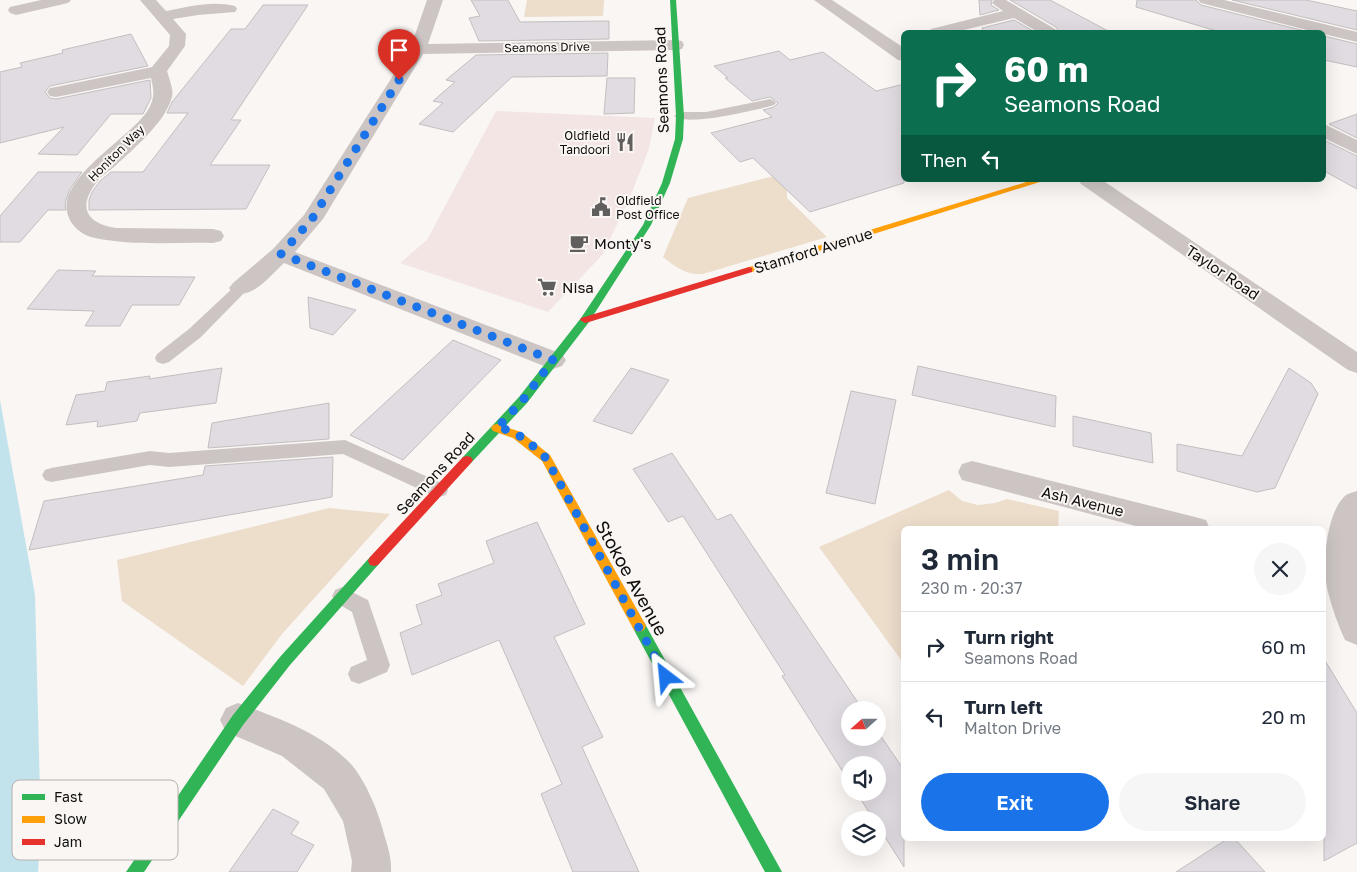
<!DOCTYPE html>
<meta charset="utf-8">
<style>
body{margin:0;font-family:"Golos Text",sans-serif;background:#f6f6f7;color:#1f2937;height:100vh;display:flex;flex-direction:column;font-size:19px;white-space:nowrap}
*{box-sizing:border-box;margin:0}
p{font-size:16px;color:#747a83}
.icon{flex:none;width:28px;height:28px;fill:none;stroke:currentColor;stroke-width:2;stroke-linecap:round;stroke-linejoin:round}
.map{position:relative;flex:1;overflow:hidden}
.details{position:absolute;left:901px;top:526px;width:425px;height:315px;display:flex;flex-direction:column;background:#fff;border-radius:8px;box-shadow:0 5px 20px #0002}
.details>*{flex:none}
.hud{position:absolute;left:901px;top:30px;width:425px;height:152px;border-radius:8px;box-shadow:0 5px 20px #0002;background:#0b6e4f;color:#fff;overflow:hidden}
.needle{width:32px;rotate:249deg}
.tools{position:absolute;left:841px;top:701px;display:grid;gap:10px}
.tools a{display:grid;place-items:center;width:45px;height:45px;border-radius:50%;background:#fff;box-shadow:0 5px 20px #0002;font-size:25px}
.pin{position:absolute;display:grid;place-items:center;width:42px;height:42px;color:#fff;margin:-51px -21px;border-radius:50% 50% 50% 0;rotate:-45deg;box-shadow:0 0 5px #0007}
.pin .icon{rotate:45deg}
.me{position:absolute;width:55px;margin:-28px;rotate:331deg;stroke-linejoin:round;filter:drop-shadow(0 0 4px #0008)}
.turn{display:flex;align-items:center;gap:18px;height:105px;padding:0 20px;font-size:22px}
.turn .icon{width:65px;height:65px;stroke-width:2.5}
.turn b{display:block;font-size:35px;line-height:42px}
.then{display:flex;align-items:center;height:48px;padding:0 20px;background:#0003;gap:10px;font-size:19px}
.round{display:grid;place-items:center;flex:none;width:52px;height:52px;border-radius:26px;background:#f6f6f7}
.overview{display:flex;align-items:center;justify-content:space-between;height:85px;padding:0 20px}
h1{font-size:30px;font-weight:600;line-height:38px}
.cta{display:flex;gap:10px;margin-top:auto;padding:10px 20px}
.cta a{flex:1;height:58px;border-radius:30px;background:#1a73e8;color:#fff;font-size:20px;font-weight:600;line-height:58px;text-align:center}
.cta a+a{background:#f6f6f7;color:#1f2937}
ul{padding:0;list-style:none}
li{display:flex;align-items:center;gap:15px;height:70px;padding:0 20px;border-top:1px solid #e0e1e3}
li div{flex:1}
li b{display:block;font-size:19px}
li em{font-style:normal}
.map>svg:first-child{display:block}
.commercial{fill:#f2e5e4}
.green{fill:#edddcb}
.water{fill:#c2e3ec}
.building{fill:#e0dce2;stroke:#c1bfbf}
.lines{fill:none;stroke-linecap:round;stroke-linejoin:round}
.lane{fill:#ccc5c4;fill-rule:evenodd}
.street{fill:#ccc5c4;fill-rule:evenodd}
.fast{fill:#30b455;fill-rule:evenodd}
.slow{fill:#ff9f0a;fill-rule:evenodd}
.jam{fill:#e5322d;fill-rule:evenodd}
.route{stroke:#1a73e8;stroke-width:9;stroke-dasharray:0 16.2}
.labels{text-anchor:middle;dominant-baseline:central;stroke-width:4;stroke-linejoin:round;paint-order:stroke}
.far-street-label{font-size:12px;fill:#0f0e0d;stroke:#faf6f3}
.far-poi-label{font-size:12px;fill:#0f0e0d;stroke:#faf6f3;text-anchor:end}
.street-label{font-size:15px;fill:#0f0e0d;stroke:#faf6f3}
.poi-label{font-size:15px;fill:#0f0e0d;stroke:#faf6f3;text-anchor:start}
.near-street-label{font-size:18px;fill:#0f0e0d;stroke:#faf6f3}
.key{fill:#faf6f3;stroke:#b4b0ae;stroke-width:1}
.key-label{font-size:14px;fill:#0f0e0d}
</style>
<div class="map">
<svg width="1357" height="872" viewBox="0 0 1357 872">
<rect width="100%" height="100%" fill="#f9f6f4"/>
<path class="commercial" d="M 496,111 L 655,118 L 649,149 L 630,197 L 603,254 L 548,312 L 400,263 L 427,240 Z"/>
<path class="green" d="M 527,0 L 604,0 L 603,16 L 524,17 Z
M 786,173 L 787,198 L 827,237 L 703,274 C 685,275 676,267 663,257 L 688,198 Z
M 949,490 L 962,501 L 978,505 L 995,503 L 1007,499 L 1059,511 L 1058,529 L 904,529 L 904,664 L 819,547 Z
M 329,508 L 390,514 L 282,634 L 243,686 L 122,601 L 117,560 Z"/>
<path class="water" d="M 0,400 L 35,595 L 41,833 L 38,872 L 0,872 Z"/>
<path class="building" d="M 471,0 L 508,0 L 520,22 L 609,21 L 609,39 L 479,41 L 469,18 L 480,16 Z
M 979,0 L 992,0 L 991,5 L 999,10 L 980,15 Z
M 1010,0 L 1050,0 L 1110,32 L 1059,32 L 1056,27 Z
M 1137,0 L 1196,0 L 1201,5 L 1309,32 L 1220,32 L 1136,7 Z
M 1232,0 L 1306,0 L 1357,11 L 1357,30 Z
M 263,5 L 308,5 L 231,120 L 241,120 L 210,165 L 270,165 L 246,209 L 89,210 L 89,200 L 92,192 L 100,181 L 111,172 L 143,172 L 188,113 L 167,113 L 172,102 L 231,29 L 245,29 Z
M 1014,20 L 1035,32 L 983,32 L 982,28 Z
M 131,34 L 148,66 L 50,86 L 45,92 L 50,98 L 56,99 L 150,80 L 151,98 L 143,114 L 111,114 L 77,155 L 38,154 L 64,127 L 0,143 L 0,72 L 22,67 L 20,63 L 63,53 L 62,50 Z
M 1324,36 L 1357,44 L 1357,67 L 1324,60 Z
M 779,51 L 790,60 L 823,52 L 876,91 L 904,84 L 904,183 L 810,212 L 753,158 L 740,162 L 711,133 L 772,117 L 763,110 L 774,107 L 778,103 L 770,97 L 752,101 L 725,78 L 728,78 L 714,66 Z
M 608,53 L 607,76 L 512,77 L 453,132 L 419,124 L 443,103 L 433,101 L 455,82 L 446,80 L 476,55 Z
M 607,78 L 635,78 L 634,113 L 604,114 Z
M 1357,114 L 1357,138 L 1329,124 Z
M 1324,140 L 1357,156 L 1357,189 L 1324,171 Z
M 38,172 L 82,172 L 70,189 L 65,203 L 66,210 L 48,210 L 20,242 L 0,242 L 0,216 Z
M 58,270 L 96,271 L 92,276 L 195,277 L 179,305 L 132,305 L 120,326 L 85,326 L 94,311 L 27,309 Z
M 308,297 L 356,310 L 333,335 L 310,328 Z
M 453,340 L 501,360 L 403,460 L 350,435 Z
M 918,366 L 1056,396 L 1055,427 L 912,395 Z
M 222,368 L 216,403 L 140,413 L 137,421 L 97,427 L 98,421 L 66,425 L 76,395 L 105,391 L 107,382 L 150,376 L 149,379 Z
M 631,368 L 669,380 L 632,434 L 593,421 Z
M 1289,368 L 1311,383 L 1318,394 L 1275,488 L 1257,492 L 1177,471 L 1177,444 L 1242,456 Z
M 851,391 L 896,400 L 875,504 L 826,493 Z
M 329,403 L 329,439 L 208,448 L 212,423 Z
M 1073,416 L 1151,433 L 1153,463 L 1073,446 Z
M 672,453 L 717,520 L 731,514 L 863,710 L 850,710 L 850,738 L 878,738 L 878,732 L 904,770 L 904,867 L 878,826 L 878,820 L 874,820 L 856,792 L 878,792 L 878,765 L 850,765 L 850,783 L 782,676 L 785,675 L 683,516 L 668,522 L 633,469 Z
M 333,457 L 332,497 L 29,550 L 44,501 L 203,475 L 205,466 Z
M 537,522 L 585,624 L 554,637 L 603,737 L 582,747 L 639,872 L 573,872 L 541,794 L 562,784 L 499,640 L 412,675 L 400,633 L 422,624 L 416,605 L 442,595 L 438,584 L 494,563 L 486,541 Z
M 1324,659 L 1357,713 L 1357,843 L 1324,861 Z
M 273,809 L 299,822 L 291,834 L 314,845 L 297,872 L 229,872 Z
M 1227,839 L 1235,839 L 1265,872 L 1176,872 Z"/>
<g class="lines">
<path class="lane" d="M 770,99 L 774,101 L 776,103 L 774,105 C 757,110 685,127 674,116 L 680,112 L 706,112 Z
M 241,283 L 246,285 L 248,288 L 246,291 L 201,337 L 169,362 L 163,364 L 157,362 L 155,358 L 157,354 L 189,329 L 236,285 Z
M 345,440 L 446,485 L 448,490 L 446,495 L 439,497 L 432,495 L 343,454 L 169,467 L 150,465 L 51,482 L 45,480 L 42,475 L 45,470 L 51,468 L 150,451 L 169,453 Z
M 342,587 L 368,600 L 390,665 L 387,672 L 359,684 L 351,681 L 348,674 L 351,667 L 367,660 L 352,612 L 335,602 L 332,596 L 335,590 Z"/>
<path class="street" d="M 41,0 L 71,0 L 68,3 L 16,15 L 10,13 L 8,10 L 10,7 Z
M 140,0 L 156,0 L 166,11 C 187,7 213,0 235,6 L 237,9 L 235,12 L 198,15 L 173,19 L 186,34 L 185,46 L 167,71 C 169,78 174,90 172,97 C 165,123 133,149 114,167 C 108,172 101,176 97,182 C 76,208 88,224 117,228 L 213,229 L 221,231 L 224,236 L 221,241 L 213,243 C 174,242 133,246 95,238 C 84,236 73,228 69,218 C 52,180 130,139 148,110 C 155,98 154,91 151,78 L 56,97 L 50,96 L 47,92 L 50,88 L 56,87 L 152,67 L 169,46 L 170,35 Z
M 427,0 L 443,0 L 428,44 L 676,40 L 682,41 L 684,45 L 682,49 L 676,50 L 423,54 L 323,219 L 295,252 L 562,354 L 566,360 L 562,366 L 553,369 L 544,366 L 284,263 C 270,276 253,299 233,293 L 229,288 L 233,283 L 273,249 L 304,215 L 410,49 Z
M 814,0 L 832,0 L 904,48 L 904,61 L 898,60 Z
M 994,0 L 1006,0 L 1055,29 L 1057,32 L 1038,32 L 1014,18 L 955,32 L 929,32 L 931,29 L 1003,11 L 992,3 Z
M 1198,0 L 1224,0 L 1357,32 L 1357,42 L 1324,34 L 1324,32 L 1315,32 L 1201,3 Z
M 1324,124 L 1357,140 L 1357,154 L 1324,138 Z
M 1078,180 L 1102,180 L 1357,352 L 1357,373 L 1348,370 L 1081,184 Z
M 972,461 L 1195,517 L 1206,520 L 1210,529 L 1147,529 L 962,480 L 958,472 L 962,464 Z
M 1357,491 L 1357,645 L 1345,640 C 1338,625 1332,608 1328,592 C 1322,568 1325,513 1346,495 C 1349,493 1354,492 1357,491 Z
M 238,703 C 277,718 319,732 349,762 C 363,776 377,808 382,827 C 386,842 392,856 391,872 L 351,872 L 352,861 L 343,821 L 324,789 L 282,756 L 226,732 L 220,720 L 226,708 Z"/>
<path class="fast" d="M 670,0 L 676,0 L 684,116 L 683,139 L 670,183 L 651,225 L 589,322 L 527,403 L 471,463 L 463,463 L 461,460 L 463,457 L 519,397 L 581,318 L 643,225 L 662,183 L 675,139 L 676,116 Z
M 374,556 L 378,557 L 380,561 L 378,565 L 290,665 L 243,725 L 144,872 L 126,872 L 233,715 L 280,657 L 370,557 Z
M 639,620 L 644,622 L 782,872 L 765,872 L 634,630 L 632,626 L 634,622 Z"/>
<path class="slow" d="M 1033,180 L 1046,180 L 752,272 L 746,272 L 744,270 L 746,268 Z
M 497,424 L 521,432 L 550,455 L 644,622 L 646,626 L 644,630 L 639,632 L 634,630 L 542,461 L 513,438 L 493,431 L 491,428 L 493,425 Z"/>
<path class="jam" d="M 749,267 L 752,268 L 752,272 L 589,322 L 585,323 L 580,320 L 581,318 Z
M 467,456 L 471,457 L 473,460 L 471,463 L 378,565 L 374,566 L 370,565 L 368,561 L 370,557 L 463,457 Z"/>
</g>
<g class="lines">
<path class="route" d="M 399,80 L 312,219 L 281,254 L 553,360 L 523,400 L 497,428 C 516,429 532,445 546,458 L 666,677"/>
</g>
<defs>
<g id="restaurant-bare" transform="scale(1.5)"><path d="M-5-6h1v4h1v-4h1v4h1v-4h1v5L-1.5 .5V6h-2V.5L-5-1ZM5-6V6H3V1.5H1.5Q1.5-4 5-6Z" fill="#615f5e" stroke="#faf6f3" stroke-width="2.5" paint-order="stroke"/></g>
<g id="civic-bare" transform="scale(1.5)"><path d="M-.6-6.5H3V-4.5H.6V-3L4-1V1h2V6H-6V1h2V-1L-.6-3ZM-1.2 2.5V6h2.4V2.5Z" fill="#615f5e" stroke="#faf6f3" stroke-width="2.5" paint-order="stroke"/></g>
<g id="cafe-bare" transform="scale(1.5)"><path d="M-5.5-4.5H6V0H3Q3 3.5 0 3.5H-2.5Q-5.5 3.5-5.5 0ZM3-3.2v2h1.7v-2ZM-6 4.5H4V6H-6Z" fill="#615f5e" stroke="#faf6f3" stroke-width="2.5" paint-order="stroke"/></g>
<g id="supermarket-bare" transform="scale(1.5)"><path d="M-6-5.5h2.5l.6 2H6L4.5 2H-2.5L-4.4-4H-6ZM-1.5 3.2a1.3 1.3 0 1 0 .1 0ZM3 3.2a1.3 1.3 0 1 0 .1 0Z" fill="#615f5e" stroke="#faf6f3" stroke-width="2.5" paint-order="stroke"/></g>
</defs>
<g fill-rule="evenodd">
<use href="#restaurant-bare" x="625" y="142"/>
<use href="#civic-bare" x="601" y="207"/>
<use href="#cafe-bare" x="579" y="243"/>
<use href="#supermarket-bare" x="547" y="287"/>
</g>
<g class="labels">
<g class="far-street-label">
<text transform="translate(547 47) rotate(-1)">Seamons Drive</text>
<text transform="translate(116 153) rotate(-45)">Honiton Way</text>
</g>
<g class="far-poi-label">
<text x="610" y="135">Oldfield<tspan x="610" dy="14">Tandoori</tspan></text>
<text x="616" y="200" text-anchor="start">Oldfield<tspan x="616" dy="14">Post Office</tspan></text>
</g>
<g class="street-label">
<text transform="translate(661 80) rotate(-92)">Seamons Road</text>
<text transform="translate(813 250) rotate(-17)">Stamford Avenue</text>
<text transform="translate(1223 272) rotate(34)">Taylor Road</text>
<text transform="translate(435 473) rotate(-47)">Seamons Road</text>
<text transform="translate(1083 501) rotate(14)">Ash Avenue</text>
</g>
<g class="poi-label">
<text x="594" y="243">Monty's</text>
<text x="562" y="287">Nisa</text>
</g>
<g class="near-street-label">
<text transform="translate(632 578) rotate(61)">Stokoe Avenue</text>
</g>
</g>
<rect x="12" y="780" width="166" height="80" rx="8" class="key"/>
<rect x="22" y="794" width="23" height="6" fill="#30b455"/>
<rect x="22" y="816" width="23" height="7" fill="#ff9f0a"/>
<rect x="22" y="839" width="23" height="6" fill="#e5322d"/>
<g class="key-label">
<text x="54" y="802">Fast</text>
<text x="54" y="824">Slow</text>
<text x="54" y="847">Jam</text>
</g>
</svg>
<div class="tools">
<a><svg class="needle" viewBox="-14 -14 28 28"><path d="M0-13l5 13h-10z" fill="#e53935"/><path d="M0 13l5-13h-10z" fill="#747a83"/></svg></a>
<a><svg class="icon" aria-label="sound" viewBox="0 0 24 24"><path d="M4 9h4l5-4v14l-5-4H4zM17 9q2 3 0 6"/></svg></a>
<a><svg class="icon" aria-label="layers" viewBox="0 0 24 24"><path d="M12 4l9 5-9 5-9-5zM3 14l9 5 9-5"/></svg></a>
</div>
<div class="pin" style="left:399px;top:80px;background:#d93025"><svg class="icon" aria-label="arrive" viewBox="0 0 24 24"><path d="M6 21V4h12l-3 4 3 4H6"/></svg></div>
<svg class="me" style="left:666px;top:677px" viewBox="-20 -20 40 40"><path d="M0-17L14 15 0 8-14 15z" fill="#1a73e8" stroke="#fff" stroke-width="4"/></svg>
<div class="hud">
<div class="turn"><svg class="icon" aria-label="right" viewBox="0 0 24 24"><path d="M7 20v-9h11M14 6l5 5-5 5"/></svg><div><b>60 m</b>Seamons Road</div></div>
<div class="then">Then<svg class="icon" aria-label="left" viewBox="0 0 24 24"><path d="M17 20v-9H6M10 6l-5 5 5 5"/></svg></div>
</div>
<section class="details">
<div class="overview"><div><h1>3 min</h1><p>230 m · 20:37</p></div><a class="round"><svg class="icon" aria-label="close" viewBox="0 0 24 24"><path d="M6 6l12 12M18 6L6 18"/></svg></a></div>
<ul>
<li><svg class="icon" aria-label="right" viewBox="0 0 24 24"><path d="M7 20v-9h11M14 6l5 5-5 5"/></svg><div><b>Turn right</b><p>Seamons Road</p></div><em>60 m</em></li>
<li><svg class="icon" aria-label="left" viewBox="0 0 24 24"><path d="M17 20v-9H6M10 6l-5 5 5 5"/></svg><div><b>Turn left</b><p>Malton Drive</p></div><em>20 m</em></li>
</ul>
<div class="cta"><a>Exit</a><a>Share</a></div>
</section>
</div>
